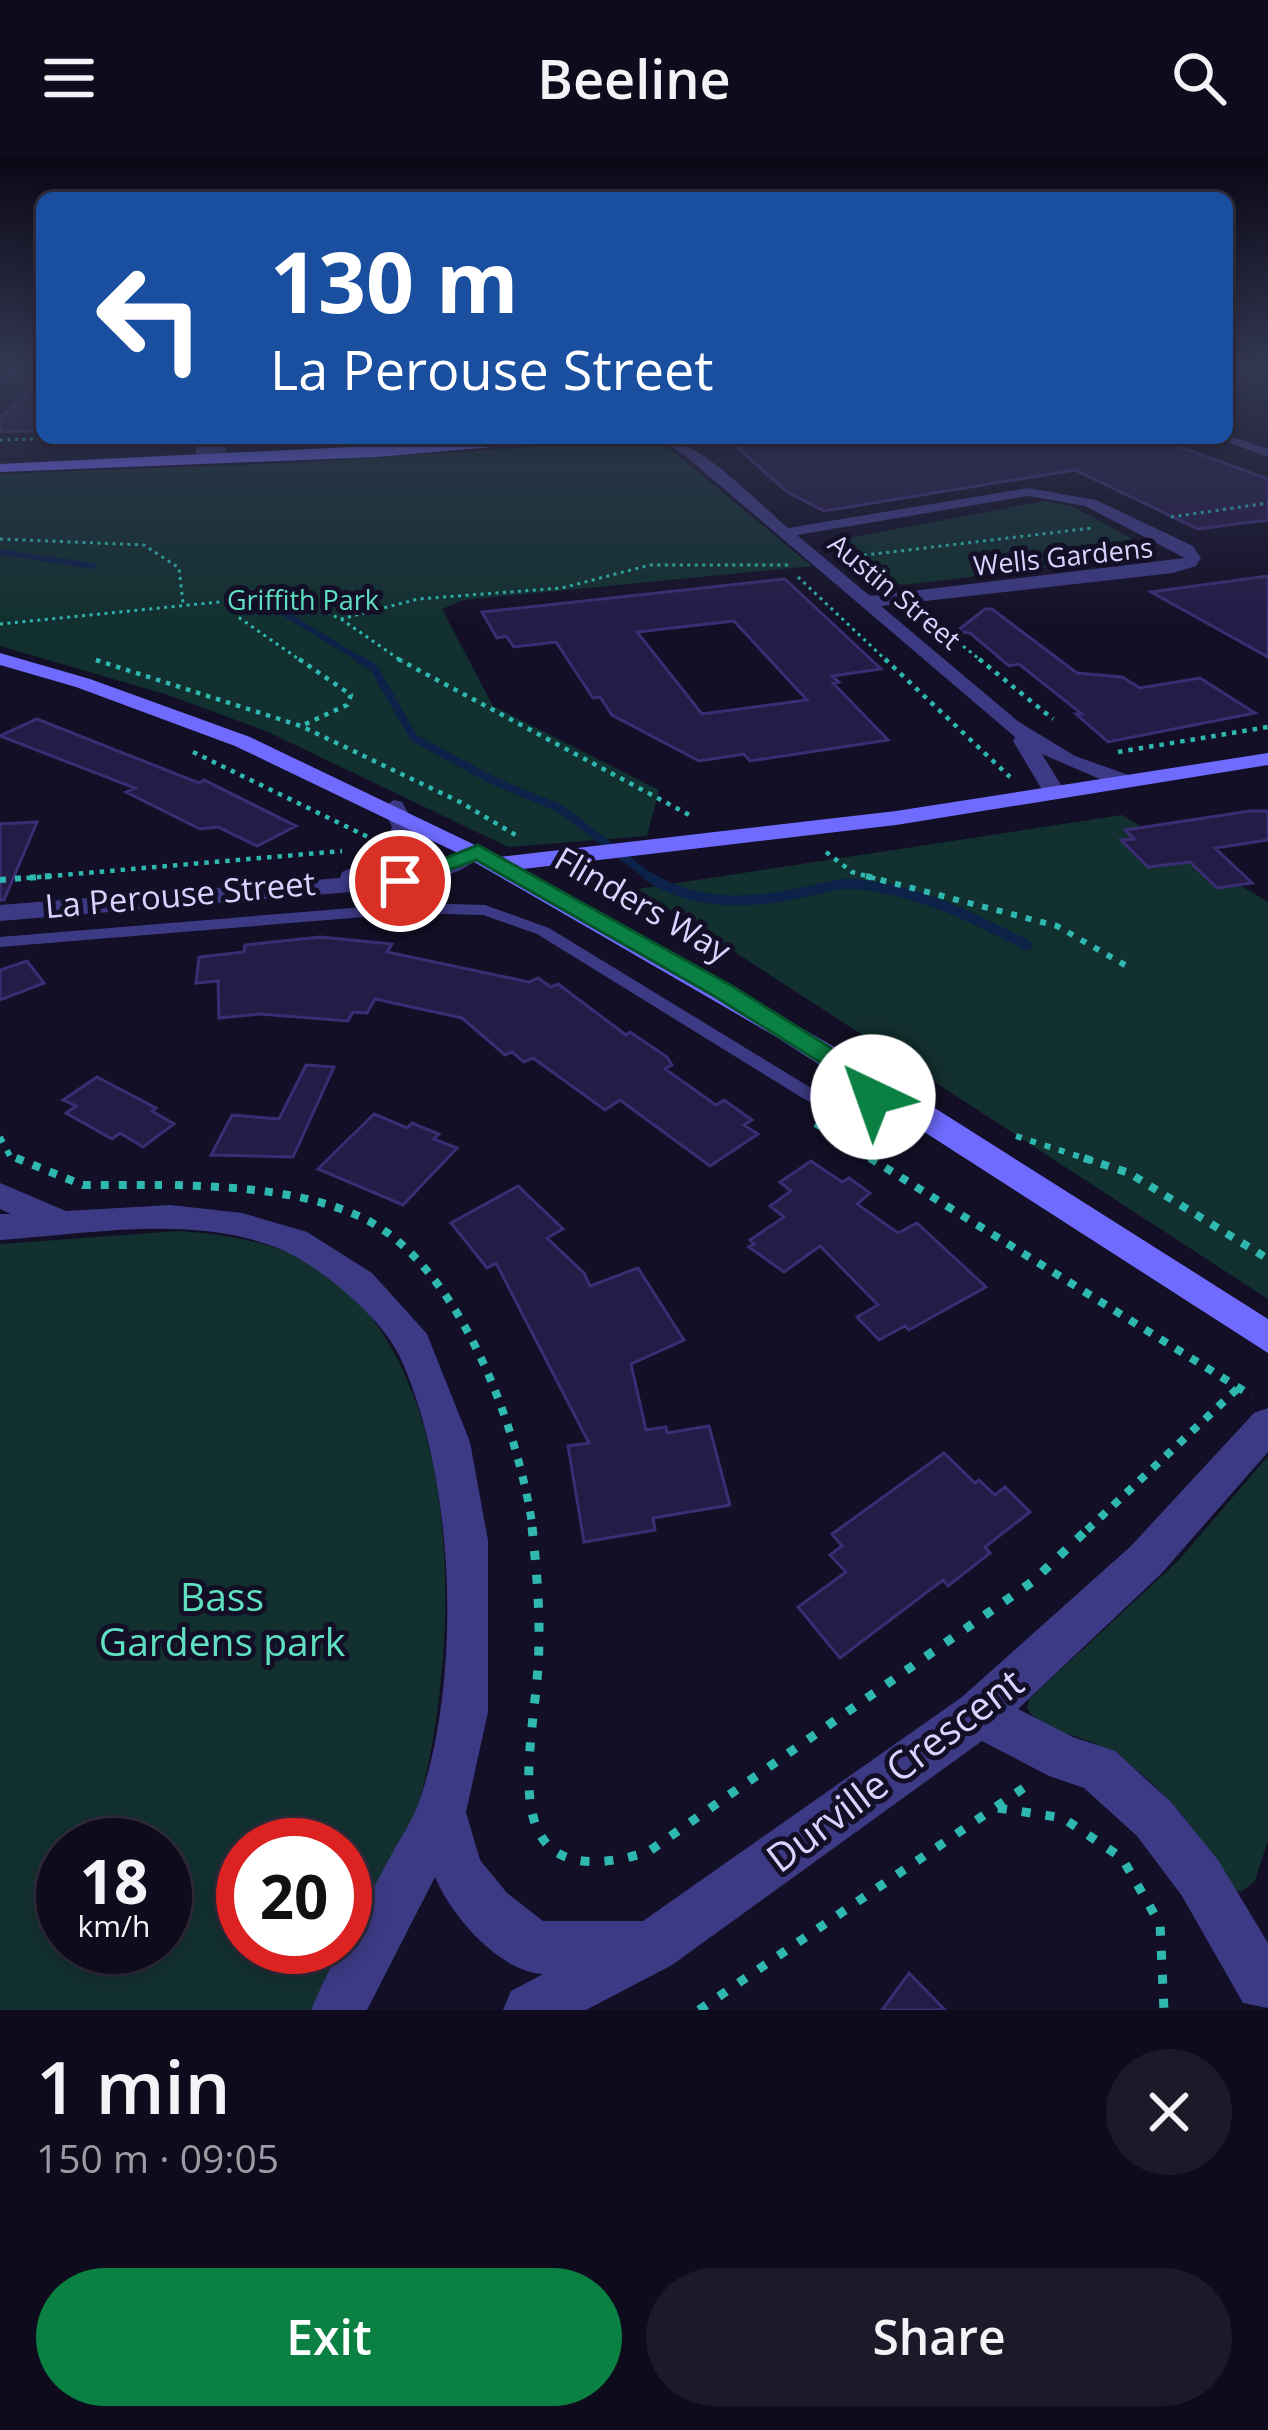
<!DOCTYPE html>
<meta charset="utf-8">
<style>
body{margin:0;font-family:"Open Sans",sans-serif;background:#1c1929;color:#f1f3f6;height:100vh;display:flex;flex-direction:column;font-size:45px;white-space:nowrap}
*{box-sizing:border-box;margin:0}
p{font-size:39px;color:#9b9ba3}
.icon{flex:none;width:66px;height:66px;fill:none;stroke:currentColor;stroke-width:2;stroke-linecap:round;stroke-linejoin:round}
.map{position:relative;height:1854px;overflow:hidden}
.details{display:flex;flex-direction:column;background:#0e0b1c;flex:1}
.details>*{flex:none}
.hud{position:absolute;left:36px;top:36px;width:1197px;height:252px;border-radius:18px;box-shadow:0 6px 18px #0003,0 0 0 3px #2e2b3b;background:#1a4fa0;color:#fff;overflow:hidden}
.speed{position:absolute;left:36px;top:1662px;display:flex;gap:24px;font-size:60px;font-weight:700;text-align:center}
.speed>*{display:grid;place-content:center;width:156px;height:156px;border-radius:50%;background:#0e0b1c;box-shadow:0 6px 18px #0003,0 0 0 3px #2e2b3b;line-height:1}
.speed small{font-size:30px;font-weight:400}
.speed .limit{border:18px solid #d22;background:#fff;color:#111}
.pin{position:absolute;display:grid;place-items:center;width:102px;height:102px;color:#fff;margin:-51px;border:6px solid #fff;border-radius:50%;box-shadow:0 3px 12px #0007}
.me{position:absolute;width:132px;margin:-66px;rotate:318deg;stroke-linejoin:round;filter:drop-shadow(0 0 9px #0008)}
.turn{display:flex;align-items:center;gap:42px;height:252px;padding:0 36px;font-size:54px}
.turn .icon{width:156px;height:156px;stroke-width:2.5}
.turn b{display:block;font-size:84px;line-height:102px}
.round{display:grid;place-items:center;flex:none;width:126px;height:126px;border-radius:63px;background:#1c1929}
.overview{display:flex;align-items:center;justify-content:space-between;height:204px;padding:0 36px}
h1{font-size:72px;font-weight:600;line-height:90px}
.button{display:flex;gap:24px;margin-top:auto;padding:24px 36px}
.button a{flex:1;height:138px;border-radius:72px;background:#0b8043;color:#fff;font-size:48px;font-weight:600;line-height:138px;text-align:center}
.button a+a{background:#1c1929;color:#f1f3f6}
header{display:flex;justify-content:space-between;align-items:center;height:156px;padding:0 36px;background:#0e0b1c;font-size:54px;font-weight:600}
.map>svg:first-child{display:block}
.green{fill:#12302f;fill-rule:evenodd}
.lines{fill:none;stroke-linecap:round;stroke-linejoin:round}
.stream-far2{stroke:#0c2248;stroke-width:6}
.stream-far1{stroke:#0c2248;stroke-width:8}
.stream{stroke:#0c2248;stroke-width:10}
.building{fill:#241b47;stroke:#3b2d73;stroke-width:3;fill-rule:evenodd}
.path-far4{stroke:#2fb8b0;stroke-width:3;stroke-dasharray:3 4.5;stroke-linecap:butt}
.path-far3{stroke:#2fb8b0;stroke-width:4.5;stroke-dasharray:4.5 6;stroke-linecap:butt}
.path-far2{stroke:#2fb8b0;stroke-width:6;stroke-dasharray:6 9;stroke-linecap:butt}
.path-far1{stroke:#2fb8b0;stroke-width:8;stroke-dasharray:8 10;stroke-linecap:butt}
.path{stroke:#2fb8b0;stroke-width:9;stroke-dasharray:9 15;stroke-linecap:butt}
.lane{fill:#3d3a85;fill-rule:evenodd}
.street{fill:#3d3a85;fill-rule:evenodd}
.secondary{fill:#6f6bff;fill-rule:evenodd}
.route{fill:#0b8043;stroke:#07532c;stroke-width:3}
.labels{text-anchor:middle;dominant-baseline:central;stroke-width:10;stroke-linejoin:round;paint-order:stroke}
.far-street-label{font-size:27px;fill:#d9d4ff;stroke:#130f26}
.far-park-label{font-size:27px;fill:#5fe0c0;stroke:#130f26}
.street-label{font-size:33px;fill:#d9d4ff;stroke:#130f26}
.near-park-label{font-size:39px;fill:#5fe0c0;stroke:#130f26}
.near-street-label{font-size:39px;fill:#d9d4ff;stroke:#130f26}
</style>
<header><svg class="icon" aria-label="menu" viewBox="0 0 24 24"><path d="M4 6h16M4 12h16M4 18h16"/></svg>Beeline<svg class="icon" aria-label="search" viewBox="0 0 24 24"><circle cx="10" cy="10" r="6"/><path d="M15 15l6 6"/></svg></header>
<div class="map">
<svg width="1268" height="1854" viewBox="0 0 1268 1854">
<rect width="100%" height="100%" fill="#130f26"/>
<path class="green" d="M 622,285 L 664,288 L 812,410 L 464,444 L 442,453 L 493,550 L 659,634 L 647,680 L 508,691 L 268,576 L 168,539 L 0,490 L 0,318 L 287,307 Z
M 1044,345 L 1072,350 L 1160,398 L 904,429 L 889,426 L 838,384 Z
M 1122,659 L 1268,746 L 1268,1143 L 638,733 Z
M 179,1075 C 235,1079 297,1089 341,1128 C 465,1239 459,1487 422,1636 C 403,1708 354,1795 310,1854 L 0,1854 L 0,1088 ZM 63,1689 L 165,1689 L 165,1791 L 63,1791 ZM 243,1689 L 345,1689 L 345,1791 L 243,1791 Z
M 1268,1300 L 1268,1684 L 1255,1725 L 1241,1736 L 1233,1733 C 1198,1676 1160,1622 1100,1590 C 1079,1579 1037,1573 1027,1552 L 1029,1543 L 1178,1405 Z"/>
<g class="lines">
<path class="stream-far2" d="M 0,396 L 93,410
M 279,454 L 364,506"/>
<path class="stream-far1" d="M 359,503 L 374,512 L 414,582 L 492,624 L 561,653 L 652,723"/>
<path class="stream" d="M 648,720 C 694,750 749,748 800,737 C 817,734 837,726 854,728 C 918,733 971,761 1027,789"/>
</g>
<path class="building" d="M 42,222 L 42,275 L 0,276 L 0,263 Z
M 727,282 L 1156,282 L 1268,323 L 1268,364 L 1198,373 L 1075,314 L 824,355 L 787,336 Z
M 1268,420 L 1268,501 L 1151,436 Z
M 785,423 L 881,513 L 832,520 L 839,526 L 833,527 L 888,584 L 750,605 L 744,598 L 699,605 L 612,559 L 600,541 L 593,542 L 556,486 L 514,491 L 506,480 L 497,482 L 482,456 ZM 734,465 L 807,544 L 702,558 L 637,476 Z
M 985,453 L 992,453 L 1077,517 L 1122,521 L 1140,532 L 1200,522 L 1255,557 L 1108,586 L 1076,558 L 1082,558 L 1019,508 L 1009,510 L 970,477 L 957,475 Z
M 37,563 L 199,627 L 204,624 L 296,670 L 257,690 L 218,671 L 200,673 L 126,636 L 135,632 L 0,580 Z
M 1250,655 L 1268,655 L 1268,684 L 1215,692 L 1252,727 L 1217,732 L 1190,706 L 1148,711 L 1121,684 L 1134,683 L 1125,674 Z
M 37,666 L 4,744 L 0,744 L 0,668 Z
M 320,781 L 392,788 L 387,796 L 529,826 L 538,822 L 551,831 L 558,828 L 626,879 L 630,876 L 667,901 L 672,909 L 665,913 L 716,949 L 724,944 L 752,964 L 744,969 L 758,978 L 710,1010 L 620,944 L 605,954 L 533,902 L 524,906 L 512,896 L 505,899 L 462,862 L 375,843 L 367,857 L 353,856 L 348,865 L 260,858 L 219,862 L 218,825 L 196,827 L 199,801 L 244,796 L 245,789 Z
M 27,805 L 44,827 L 0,844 L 0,814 Z
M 306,909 L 334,911 L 293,1001 L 211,999 L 232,959 L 279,963 Z
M 97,921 L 156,952 L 152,955 L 174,968 L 143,991 L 120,977 L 112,983 L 66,957 L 76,950 L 63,944 Z
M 374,958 L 407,972 L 412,967 L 439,978 L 434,983 L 457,992 L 403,1049 L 318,1013 Z
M 811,1005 L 842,1026 L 849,1022 L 870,1037 L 857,1048 L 898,1077 L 917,1067 L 986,1131 L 909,1174 L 905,1170 L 879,1184 L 857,1161 L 878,1149 L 820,1090 L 784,1116 L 749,1091 L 754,1088 L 750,1084 L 784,1061 L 770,1050 L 791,1035 L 780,1026 Z
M 518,1030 L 563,1073 L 547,1082 L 584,1117 L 590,1130 L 638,1112 L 684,1184 L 631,1208 L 646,1274 L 666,1271 L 667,1277 L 709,1270 L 730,1349 L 653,1362 L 655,1374 L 584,1386 L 568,1290 L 589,1287 L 496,1107 L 487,1112 L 451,1067 Z
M 944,1297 L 975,1327 L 979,1324 L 995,1339 L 1005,1331 L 1030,1356 L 985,1391 L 990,1397 L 948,1430 L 943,1424 L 840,1502 L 798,1451 L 846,1416 L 830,1399 L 842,1390 L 832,1378 Z
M 909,1817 L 945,1854 L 882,1854 Z"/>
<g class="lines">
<path class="path-far4" d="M 1227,215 L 1250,211
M 1184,282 L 1202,288
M 0,284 L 74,282
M 609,290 L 643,288
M 1171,361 L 1268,347
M 0,383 L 144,389 L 179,412 L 183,447
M 849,401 L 1092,372
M 798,421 L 888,506
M 928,462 L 983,506
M 341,463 L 403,506
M 0,468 L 249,443
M 96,504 L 102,506
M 303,506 L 238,461 L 238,454 L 277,441 L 303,446 L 341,463 L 418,443 L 562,432 L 650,409 L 788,409"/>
<path class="path-far3" d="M 299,503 L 351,539 L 347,549 L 301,570
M 398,503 L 693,661
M 885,503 L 1010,621
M 979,503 L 1053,563
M 96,504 L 301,570 L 460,646 L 519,681
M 193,596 L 370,682
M 1118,596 L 1268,571
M 826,696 L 852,716 L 877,723
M 16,723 L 342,695"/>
<path class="path-far2" d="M 866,720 L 1057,770 L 1130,812
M 599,722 L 634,753
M 0,724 L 51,720
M 815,968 L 875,1005
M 1016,980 L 1093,1005
M 0,981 L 10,1000 L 23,1005"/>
<path class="path-far1" d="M 16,1002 L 83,1029 L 162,1029
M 870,1002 L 1252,1240
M 1084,1002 L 1129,1017 L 1268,1103
M 175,1029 C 238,1031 305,1035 363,1062 C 460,1109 519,1274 533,1374
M 1087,1374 L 1237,1233"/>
<path class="path" d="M 532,1371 C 537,1417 541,1464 538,1511 C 532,1602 491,1744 648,1696 L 1032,1426 L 1090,1371
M 998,1652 L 1063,1662 L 1122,1702 L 1160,1768 L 1164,1854
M 699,1854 L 1028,1629"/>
<path class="lane" d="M 413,747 L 485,749 L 549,772 L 826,941 L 853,943 L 884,928 L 893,934 C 870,956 843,959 814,949 L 537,778 L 483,759 L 413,757 L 0,791 L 0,781 Z"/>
<path class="street" d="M 12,211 L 24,211 L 0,230 L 0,221 Z
M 1227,279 L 1268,293 L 1268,301 L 1216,282 Z
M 207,282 L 227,286 L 224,304 L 195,305 L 197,290 Z
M 659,282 C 698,282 757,346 788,372 L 1028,332 L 1096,344 L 1193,390 L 1201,402 L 1196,410 L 1173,417 L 881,450 L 1019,566 L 1075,600 L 1134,621 L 1134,631 L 1118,631 L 1042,598 L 1066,637 L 1063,642 L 1047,642 L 1013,585 L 1015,581 L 683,298 ZM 1028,340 L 1085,350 L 1185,402 L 870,440 L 797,379 Z
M 394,644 L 402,646 L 416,671 L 399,702 L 375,720 L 441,705 L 478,689 L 490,696 L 459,715 L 400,732 L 0,765 L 0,749 L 340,722 L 342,716 C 366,706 383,696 392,671 L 383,651 Z
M 0,1027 L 66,1055 L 170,1049 L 242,1057 L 307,1076 L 372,1117 L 427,1178 L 470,1286 L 488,1385 L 488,1556 L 466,1656 L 480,1704 L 507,1737 L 543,1765 L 643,1765 L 962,1541 L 1131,1390 L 1254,1257 L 1268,1252 L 1268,1296 L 1161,1418 L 1018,1553 L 1073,1581 L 1115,1595 L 1171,1646 L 1218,1704 L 1268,1787 L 1268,1852 L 1243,1847 L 1182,1740 L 1137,1680 L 1084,1632 L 1049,1620 L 982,1585 L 672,1809 L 586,1854 L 503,1854 L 511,1835 L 543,1818 C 499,1816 450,1758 435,1721 L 367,1854 L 311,1854 C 333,1801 362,1754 389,1703 C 399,1684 412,1666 419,1646 C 463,1520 455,1322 400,1201 C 382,1162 319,1109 280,1093 C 194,1058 90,1078 0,1084 L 0,1058 L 11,1058 L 0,1053 Z"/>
<path class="secondary" d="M 534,282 L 595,282 L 377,301 L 0,316 L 0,308 Z
M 0,497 L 90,523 L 250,581 L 500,701 L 896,655 L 1268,597 L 1268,609 L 896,669 L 523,713 L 878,916 L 1268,1163 L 1268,1197 L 775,880 L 462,699 L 235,590 L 76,531 L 0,509 Z"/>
</g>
<linearGradient id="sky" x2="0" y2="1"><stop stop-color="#0a0815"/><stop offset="0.45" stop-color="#333752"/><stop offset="1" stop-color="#333752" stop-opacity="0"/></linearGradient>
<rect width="1268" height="471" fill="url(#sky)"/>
<path class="route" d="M 478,689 L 732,830 L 898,934 L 882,948 L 863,948 L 859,941 L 864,934 L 714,840 L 476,704 L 400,732 L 389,725 Z"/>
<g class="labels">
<g class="far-street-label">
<text transform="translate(1063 400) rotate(-6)">Wells Gardens</text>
<text transform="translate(895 435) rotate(40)">Austin Street</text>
</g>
<g class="far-park-label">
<text x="303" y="443">Griffith Park</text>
</g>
<g class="street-label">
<text transform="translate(180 738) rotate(-5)">La Perouse Street</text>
<text transform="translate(643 748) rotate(30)">Flinders Way</text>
</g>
<g class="near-park-label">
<text x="222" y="1439">Bass<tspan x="222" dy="45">Gardens park</tspan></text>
</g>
<g class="near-street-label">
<text transform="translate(894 1613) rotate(-37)">Durville Crescent</text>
</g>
</g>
</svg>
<div class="speed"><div>18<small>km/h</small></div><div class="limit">20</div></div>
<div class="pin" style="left:400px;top:725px;background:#d93025"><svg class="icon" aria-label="arrive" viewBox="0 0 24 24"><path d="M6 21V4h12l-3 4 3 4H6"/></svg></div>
<svg class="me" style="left:873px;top:941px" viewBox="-20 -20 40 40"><circle r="19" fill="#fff"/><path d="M0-13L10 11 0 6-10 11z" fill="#0b8043"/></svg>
<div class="hud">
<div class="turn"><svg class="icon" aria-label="left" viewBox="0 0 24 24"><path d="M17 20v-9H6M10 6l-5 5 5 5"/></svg><div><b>130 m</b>La Perouse Street</div></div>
</div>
</div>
<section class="details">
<div class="overview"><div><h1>1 min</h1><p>150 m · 09:05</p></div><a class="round"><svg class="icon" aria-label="close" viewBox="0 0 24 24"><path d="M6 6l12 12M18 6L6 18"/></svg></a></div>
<div class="button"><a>Exit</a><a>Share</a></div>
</section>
